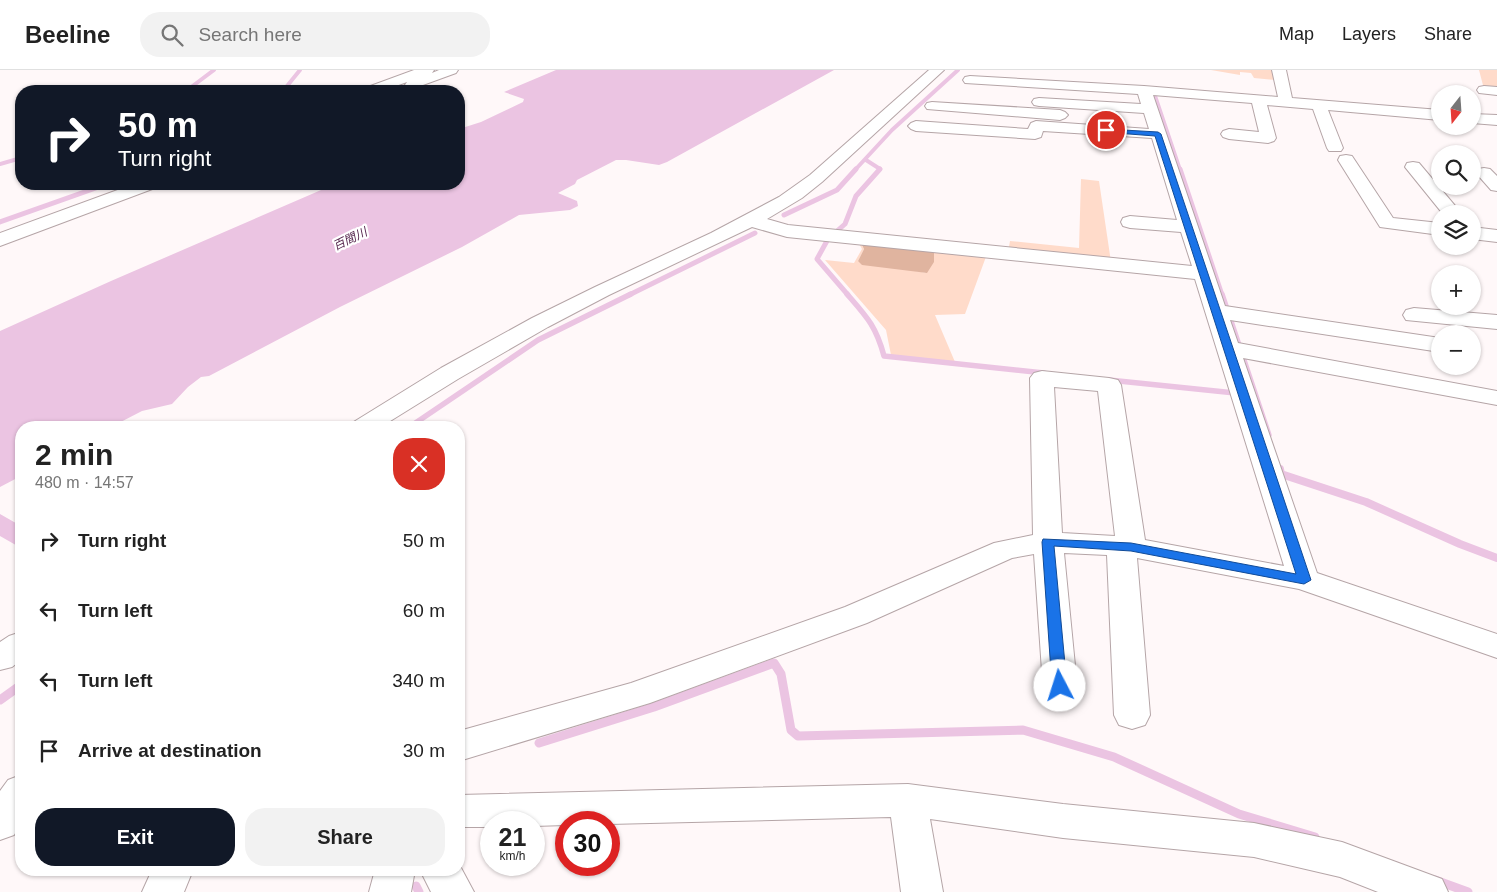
<!DOCTYPE html>
<meta charset="utf-8">
<style>
body{margin:0;font-family:Arial,"Noto Sans JP",sans-serif;background:#f2f2f2;color:#222;height:100vh;display:flex;flex-direction:column;font-size:19px;white-space:nowrap}
*{box-sizing:border-box;margin:0}
p{font-size:16px;color:#767676}
.icon{flex:none;width:28px;height:28px;fill:none;stroke:currentColor;stroke-width:2;stroke-linecap:round;stroke-linejoin:round}
.map{position:relative;flex:1;overflow:hidden}
.details{position:absolute;left:15px;top:351px;width:450px;height:455px;display:flex;flex-direction:column;background:#fff;border-radius:20px;box-shadow:0 1px 4px #0004}
.details>*{flex:none}
.top-card{position:absolute;left:15px;top:15px;width:450px;height:105px;border-radius:20px;box-shadow:0 1px 4px #0004;background:#111827;color:#fff;overflow:hidden}
.needle{width:32px;rotate:197deg}
.buttons{position:absolute;left:1431px;top:15px;display:grid;gap:10px}
.buttons a{display:grid;place-items:center;width:50px;height:50px;border-radius:50%;background:#fff;box-shadow:0 1px 4px #0004;font-size:25px}
.speed{position:absolute;left:480px;top:741px;display:flex;gap:10px;font-size:25px;font-weight:700;text-align:center}
.speed>*{display:grid;place-content:center;width:65px;height:65px;border-radius:50%;background:#fff;box-shadow:0 1px 4px #0004;line-height:1}
.speed small{font-size:12px;font-weight:400}
.speed .limit{border:8px solid #d22;background:#fff;color:#111}
.pin{position:absolute;display:grid;place-items:center;width:42px;height:42px;color:#fff;margin:-21px;border:2px solid #fff;border-radius:50%;box-shadow:0 1px 5px #0007}
.me{position:absolute;width:55px;margin:-28px;rotate:355deg;stroke-linejoin:round;filter:drop-shadow(0 0 4px #0008)}
.turn{display:flex;align-items:center;gap:18px;height:105px;padding:0 20px;font-size:22px}
.turn .icon{width:65px;height:65px;stroke-width:2.5}
.turn b{display:block;font-size:35px;line-height:42px}
.round{display:grid;place-items:center;flex:none;width:52px;height:52px;border-radius:20px;background:#f2f2f2}
.summary{display:flex;align-items:center;justify-content:space-between;height:85px;padding:0 20px}
h1{font-size:30px;font-weight:700;line-height:38px}
.cta{display:flex;gap:10px;margin-top:auto;padding:10px 20px}
.cta a{flex:1;height:58px;border-radius:20px;background:#111827;color:#fff;font-size:20px;font-weight:700;line-height:58px;text-align:center}
.cta a+a{background:#f2f2f2;color:#222}
ul{padding:0;list-style:none}
li{display:flex;align-items:center;gap:15px;height:70px;padding:0 20px}
li div{flex:1}
li b{display:block;font-size:19px}
li em{font-style:normal}
header{display:flex;align-items:center;gap:30px;box-sizing:border-box;height:70px;padding:0 25px;background:#fff;border-bottom:1px solid #e0e0e0}
header strong{font-size:24px}
nav{display:flex;gap:28px;margin-inline-start:auto;font-size:18px}
.search{width:350px;height:45px;background:#f2f2f2;display:flex;align-items:center;gap:12px;box-sizing:border-box;padding:0 18px;border-radius:20px;color:#767676;font-size:19px}
.map>svg:first-child{display:block}
.green{fill:#ffdbca;fill-rule:evenodd}
.forest{fill:#e0b49f}
.water{fill:#ebc4e2}
.lines{fill:none;stroke-linecap:round;stroke-linejoin:round}
.stream-far4{stroke:#ebc4e2;stroke-width:4}
.stream-far3{stroke:#ebc4e2;stroke-width:5}
.stream-far2{stroke:#ebc4e2;stroke-width:5.5}
.stream-far1{stroke:#ebc4e2;stroke-width:8}
.stream{stroke:#ebc4e2;stroke-width:9}
.minor-casing{stroke:#b5a5a7;stroke-width:2}
.minor{fill:#fff;fill-rule:evenodd}
.route{fill:#1a73e8;stroke:#114b97}
.labels{text-anchor:middle;dominant-baseline:central;stroke-width:4.5;stroke-linejoin:round;paint-order:stroke}
.far-water-label{font-size:12px;font-style:italic;fill:#56274e;stroke:#fff}
</style>
<header>
<strong>Beeline</strong>
<div class="search"><svg class="icon" aria-label="search" viewBox="0 0 24 24"><circle cx="10" cy="10" r="6"/><path d="M15 15l6 6"/></svg>Search here</div>
<nav><a>Map</a><a>Layers</a><a>Share</a></nav>
</header>
<div class="map">
<svg width="1497" height="822" viewBox="0 0 1497 822">
<rect width="100%" height="100%" fill="#fff8f9"/>
<path class="green" d="M 1211,0 L 1274,0 L 1275,10 L 1254,8 L 1251,3 L 1240,2 L 1240,5 Z
M 1479,0 L 1497,0 L 1497,20 L 1484,19 Z
M 1081,109 L 1099,111 L 1111,192 L 1008,182 L 1010,171 L 1079,178 Z
M 857,170 L 987,184 L 965,244 L 935,245 L 955,292 L 891,285 L 886,260 L 825,190 L 854,193 L 862,179 ZM 860,172 L 927,203 L 858,191 L 864,179 Z"/>
<path class="forest" d="M 860,171 L 934,179 L 934,192 L 927,203 L 862,195 L 858,191 L 864,179 Z"/>
<path class="water" d="M 556,0 L 834,0 L 667,92 L 659,95 L 626,90 L 616,90 L 577,110 L 575,114 L 558,123 L 577,131 L 578,136 L 570,140 L 519,145 L 462,177 L 340,237 L 209,306 L 201,307 L 188,317 L 172,334 L 142,341 L 111,357 L 21,358 L 21,406 L 0,417 L 0,261 L 111,211 L 335,114 L 459,114 L 459,59 L 481,52 L 523,32 L 524,29 L 504,22 Z
M 0,444 L 21,456 L 21,478 L 0,466 Z"/>
<g class="lines">
<path class="stream-far4" d="M 186,21 L 214,0
M 283,21 L 300,0
M 1154,23 L 1180,100
M 866,90 L 880,99 L 879,100
M 0,94 L 21,88
M 855,100 L 892,60 L 958,0"/>
<path class="stream-far3" d="M 1180,99 L 1222,225
M 784,145 L 837,120 L 856,99
M 0,152 L 107,114
M 629,225 L 755,163
M 848,225 L 817,189 L 828,169 L 845,154 L 856,126 L 880,99"/>
<path class="stream-far2" d="M 847,224 C 867,247 876,256 884,286 L 1044,303
M 1222,224 L 1269,365
M 1109,310 L 1235,323
M 408,358 L 538,270 L 631,224"/>
<path class="stream-far1" d="M 1280,399 L 1281,404 L 1366,432 L 1460,474 L 1497,488"/>
<path class="stream" d="M 0,630 L 21,615
M 539,673 L 654,637 L 774,593 L 781,604 L 791,660 L 798,666 L 1023,660 L 1114,687 L 1239,744 L 1315,767
M 1435,810 L 1468,822
M 416,816 L 419,822"/>
<g class="minor-casing">
<path id="minor" d="M 414,0 L 434,0 L 432,3 L 439,0 L 458,0 L 456,3 L 412,19 L 407,18 L 405,15 L 407,12 L 382,21 L 363,21 L 365,18 Z
M 929,0 L 944,0 L 822,112 L 802,128 L 767,149 L 788,155 L 1192,196 L 1181,162 L 1130,158 L 1123,156 L 1121,152 L 1123,148 L 1130,146 L 1177,150 L 1152,68 L 1043,61 L 1041,67 L 1035,69 L 916,61 L 911,59 L 908,56 L 911,53 L 916,51 L 1028,59 L 1031,53 L 1036,51 L 1149,59 L 1144,43 L 1039,36 L 1034,35 L 1032,32 L 1034,29 L 1039,28 L 1141,34 L 1138,24 L 965,13 L 963,10 L 965,7 L 970,6 L 1144,16 L 1278,27 L 1272,0 L 1286,0 L 1292,28 L 1440,40 L 1440,50 L 1328,40 L 1343,78 L 1341,81 L 1329,81 L 1327,78 L 1313,39 L 1267,35 L 1276,68 L 1274,71 L 1268,73 L 1229,69 L 1223,67 L 1221,64 L 1223,61 L 1229,59 L 1259,62 L 1252,33 L 1153,25 L 1225,236 L 1440,268 L 1440,282 L 1230,250 L 1238,273 L 1497,321 L 1497,335 L 1243,288 L 1317,503 L 1497,564 L 1497,588 L 1299,519 L 1137,488 L 1150,645 L 1145,655 L 1132,659 L 1119,655 L 1114,645 L 1107,485 L 1064,483 L 1077,616 L 1072,625 L 1060,629 L 1048,625 L 1043,616 L 1034,484 L 1012,488 L 867,553 L 650,633 L 459,691 L 459,661 L 631,613 L 845,537 L 994,473 L 1033,465 L 1030,308 L 1034,303 L 1042,301 L 1109,308 L 1118,310 L 1121,315 L 1145,470 L 1284,496 L 1195,209 L 787,167 L 752,157 L 609,225 L 548,257 L 458,309 L 379,358 L 348,358 L 352,353 L 441,298 L 532,248 L 595,217 L 711,163 L 779,127 L 810,105 ZM 1054,317 L 1098,321 L 1115,466 L 1062,463 Z
M 1484,16 L 1497,17 L 1497,25 L 1479,23 L 1477,20 L 1479,17 Z
M 932,32 L 1060,40 L 1065,42 L 1068,45 L 1065,48 L 1060,50 L 927,39 L 925,36 L 927,33 Z
M 1472,44 L 1497,45 L 1497,55 L 1472,53 Z
M 1346,85 L 1352,86 L 1393,148 L 1440,153 L 1440,165 L 1380,157 L 1338,90 L 1340,86 Z
M 1413,92 L 1419,93 L 1462,144 L 1443,144 L 1405,97 L 1407,93 Z
M 1484,98 L 1490,99 L 1497,106 L 1497,121 L 1491,120 L 1476,103 L 1478,99 Z
M 134,114 L 158,114 L 155,118 L 0,176 L 0,163 Z
M 1472,157 L 1497,160 L 1497,172 L 1472,169 Z
M 1414,238 L 1497,245 L 1497,259 L 1406,250 L 1403,245 L 1406,240 Z
M 21,562 L 21,590 L 12,597 L 0,600 L 0,572 L 9,566 Z
M 21,705 L 21,753 L 14,765 L 0,770 L 0,721 L 8,710 Z
M 908,714 L 1063,734 L 1254,753 L 1342,772 L 1442,809 L 1448,822 L 1378,822 L 1340,807 L 1254,787 L 1063,768 L 930,749 L 943,822 L 901,822 L 891,747 L 609,754 L 566,752 L 566,755 L 534,756 L 534,752 L 491,752 L 491,757 L 459,757 L 459,725 Z
M 459,794 L 474,822 L 431,822 L 420,800 L 459,800 Z
M 152,800 L 193,800 L 184,822 L 142,822 Z
M 375,800 L 415,800 L 411,822 L 369,822 Z"/>
</g>
<use href="#minor" class="minor"/>
</g>
<path class="route" d="M 1106,59 L 1158,62 L 1161,64 L 1311,510 L 1304,514 L 1131,481 L 1054,476 L 1067,616 L 1065,620 L 1060,622 L 1055,620 L 1052,616 L 1042,472 L 1043,469 L 1131,473 L 1296,504 L 1155,66 L 1103,62 L 1103,59 Z"/>
<g class="labels">
<g class="far-water-label">
<text transform="translate(350 169) rotate(-26)">百間川</text>
</g>
</g>
</svg>
<div class="buttons">
<a><svg class="needle" viewBox="-14 -14 28 28"><path d="M0-13l5 13h-10z" fill="#e53935"/><path d="M0 13l5-13h-10z" fill="#767676"/></svg></a>
<a><svg class="icon" aria-label="search" viewBox="0 0 24 24"><circle cx="10" cy="10" r="6"/><path d="M15 15l6 6"/></svg></a>
<a><svg class="icon" aria-label="layers" viewBox="0 0 24 24"><path d="M12 4l9 5-9 5-9-5zM3 14l9 5 9-5"/></svg></a>
<a>+</a>
<a>−</a>
</div>
<div class="speed"><div>21<small>km/h</small></div><div class="limit">30</div></div>
<div class="pin" style="left:1106px;top:60px;background:#d93025"><svg class="icon" aria-label="arrive" viewBox="0 0 24 24"><path d="M6 21V4h12l-3 4 3 4H6"/></svg></div>
<svg class="me" style="left:1060px;top:616px" viewBox="-20 -20 40 40"><circle r="19" fill="#fff"/><path d="M0-13L10 11 0 6-10 11z" fill="#1a73e8"/></svg>
<div class="top-card">
<div class="turn"><svg class="icon" aria-label="right" viewBox="0 0 24 24"><path d="M7 20v-9h11M14 6l5 5-5 5"/></svg><div><b>50 m</b>Turn right</div></div>
</div>
<section class="details">
<div class="summary"><div><h1>2 min</h1><p>480 m · 14:57</p></div><a class="round" style="background:#d93025;color:#fff"><svg class="icon" aria-label="close" viewBox="0 0 24 24"><path d="M6 6l12 12M18 6L6 18"/></svg></a></div>
<ul>
<li><svg class="icon" aria-label="right" viewBox="0 0 24 24"><path d="M7 20v-9h11M14 6l5 5-5 5"/></svg><div><b>Turn right</b></div><em>50 m</em></li>
<li><svg class="icon" aria-label="left" viewBox="0 0 24 24"><path d="M17 20v-9H6M10 6l-5 5 5 5"/></svg><div><b>Turn left</b></div><em>60 m</em></li>
<li><svg class="icon" aria-label="left" viewBox="0 0 24 24"><path d="M17 20v-9H6M10 6l-5 5 5 5"/></svg><div><b>Turn left</b></div><em>340 m</em></li>
<li><svg class="icon" aria-label="arrive" viewBox="0 0 24 24"><path d="M6 21V4h12l-3 4 3 4H6"/></svg><div><b>Arrive at destination</b></div><em>30 m</em></li>
</ul>
<div class="cta"><a>Exit</a><a>Share</a></div>
</section>
</div>
